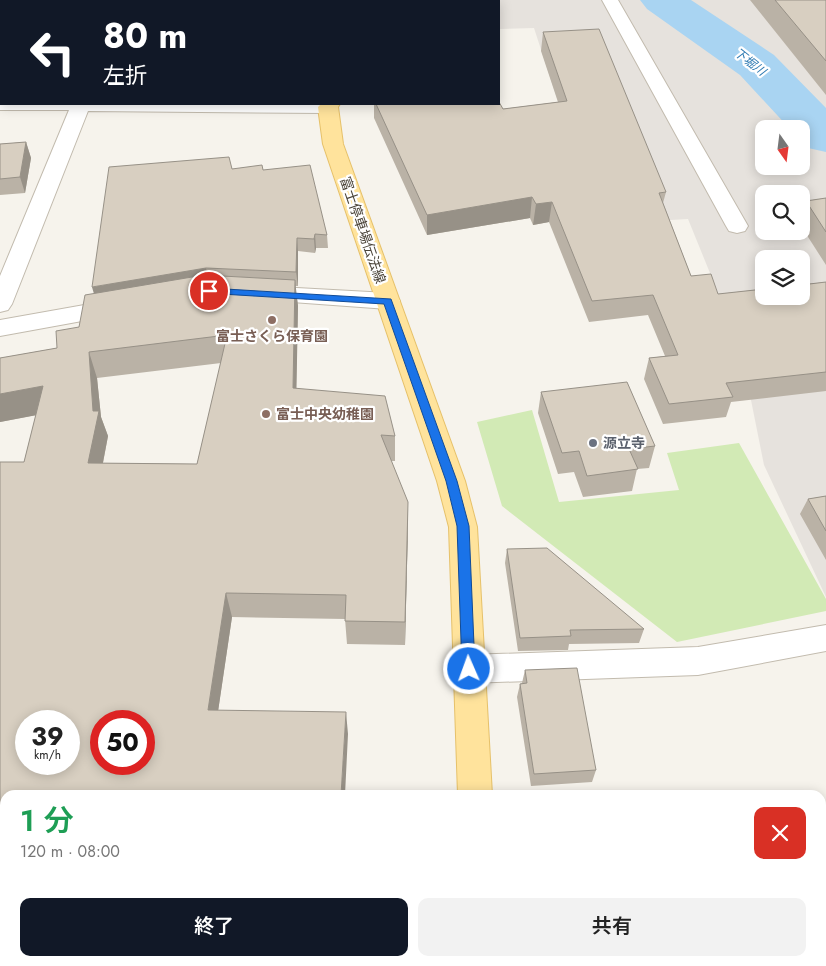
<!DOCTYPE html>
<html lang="ja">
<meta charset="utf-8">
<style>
body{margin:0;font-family:Jost,"Noto Sans JP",sans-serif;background:#f2f2f2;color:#222;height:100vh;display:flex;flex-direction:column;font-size:19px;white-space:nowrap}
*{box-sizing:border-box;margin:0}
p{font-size:16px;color:#767676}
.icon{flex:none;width:28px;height:28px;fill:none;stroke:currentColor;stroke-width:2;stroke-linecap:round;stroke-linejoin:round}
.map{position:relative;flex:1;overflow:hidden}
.side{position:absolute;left:0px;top:790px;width:826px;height:176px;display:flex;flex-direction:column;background:#fff;border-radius:15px 15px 0 0;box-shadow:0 2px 12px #0003}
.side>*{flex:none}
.top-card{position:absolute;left:0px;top:0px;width:500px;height:105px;box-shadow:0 2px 12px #0003;background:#111827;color:#fff;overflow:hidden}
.needle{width:32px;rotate:166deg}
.buttons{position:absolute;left:755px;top:120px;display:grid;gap:10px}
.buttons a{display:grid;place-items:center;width:55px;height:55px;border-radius:10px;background:#fff;box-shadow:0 2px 12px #0003;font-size:25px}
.speed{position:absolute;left:15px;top:710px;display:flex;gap:10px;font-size:25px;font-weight:700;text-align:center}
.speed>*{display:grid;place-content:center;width:65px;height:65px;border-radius:50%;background:#fff;box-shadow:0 2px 12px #0003;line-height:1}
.speed small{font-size:12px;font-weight:400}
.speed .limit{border:8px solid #d22;background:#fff;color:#111}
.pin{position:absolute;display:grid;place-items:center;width:42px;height:42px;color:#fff;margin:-21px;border:2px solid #fff;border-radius:50%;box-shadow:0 1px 5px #0007}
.me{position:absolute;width:55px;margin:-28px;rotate:358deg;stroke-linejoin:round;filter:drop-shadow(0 0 4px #0008)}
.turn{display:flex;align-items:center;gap:18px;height:105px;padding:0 20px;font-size:22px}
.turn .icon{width:65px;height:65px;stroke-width:2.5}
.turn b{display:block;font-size:35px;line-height:42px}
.round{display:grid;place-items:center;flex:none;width:52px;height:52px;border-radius:10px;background:#f2f2f2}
.headline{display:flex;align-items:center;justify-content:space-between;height:85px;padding:0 20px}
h1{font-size:30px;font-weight:600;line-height:38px;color:#1e9e55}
.primary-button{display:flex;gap:10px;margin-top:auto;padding:10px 20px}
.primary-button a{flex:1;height:58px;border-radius:10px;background:#111827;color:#fff;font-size:20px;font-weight:600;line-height:58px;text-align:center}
.primary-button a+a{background:#f2f2f2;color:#222}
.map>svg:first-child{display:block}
.industrial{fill:#e6e2dd;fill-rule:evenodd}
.green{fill:#d2eab5}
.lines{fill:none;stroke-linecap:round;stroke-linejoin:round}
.stream{fill:#a9d4f2;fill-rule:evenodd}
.river{fill:#a9d4f2;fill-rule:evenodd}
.minor-casing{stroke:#c2bbae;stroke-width:2}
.major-casing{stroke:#e6c16a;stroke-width:2}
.minor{fill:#fff;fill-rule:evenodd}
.major{fill:#ffe39c;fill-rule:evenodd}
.wall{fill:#bab2a6;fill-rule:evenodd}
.shaded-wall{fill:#979187}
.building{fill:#d8cfc1;stroke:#979187;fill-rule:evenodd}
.route{fill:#1a73e8;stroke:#114b97}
.education-dot{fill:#8d6e63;stroke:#fff;stroke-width:2}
.worship-dot{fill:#6b7280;stroke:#fff;stroke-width:2}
.labels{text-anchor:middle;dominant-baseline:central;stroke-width:4.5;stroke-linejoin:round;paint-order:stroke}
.far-water-label{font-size:12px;font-style:italic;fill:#2e7ab2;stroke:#fff}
.street-label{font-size:14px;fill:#4b4439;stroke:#fff}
.education-label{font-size:14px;font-weight:bold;fill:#785e54;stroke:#fff}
.worship-label{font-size:14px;font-weight:bold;fill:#5b616d;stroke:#fff;text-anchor:start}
</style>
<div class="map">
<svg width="826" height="966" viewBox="0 0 826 966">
<rect width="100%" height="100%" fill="#f6f3ec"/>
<path class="industrial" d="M 0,0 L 438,0 L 1,1 L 0,94 Z
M 493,0 L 826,0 L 826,597 L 764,465 L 751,400 L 747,364 L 688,219 L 600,224 L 595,216 L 534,28 L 499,29 L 499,1 L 491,1 ZM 764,129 L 801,129 L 801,166 L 764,166 ZM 764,194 L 801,194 L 801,231 L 764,231 ZM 764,259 L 801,259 L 801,296 L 764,296 Z"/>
<path class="green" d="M 532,410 L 559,502 L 679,490 L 667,453 L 739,443 L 826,599 L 826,611 L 677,642 L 502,506 L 477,422 Z"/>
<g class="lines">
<path class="stream" d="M 178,0 L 187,0 L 187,1 L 178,1 Z"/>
<path class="river" d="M 640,0 L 691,0 L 774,55 L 826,108 L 826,152 L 808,148 L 801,140 L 801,129 L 790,129 L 740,75 L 647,9 Z"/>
<g class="minor-casing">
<path id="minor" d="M 602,0 L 618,0 L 748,226 L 745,231 L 737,233 L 729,231 L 726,226 Z
M 0,98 L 1,104 L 335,104 L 338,107 L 335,111 L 328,113 L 88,111 L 12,304 L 8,310 L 0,312 L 0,276 L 69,110 L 0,110 Z
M 260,286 L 388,293 L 396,295 L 400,301 L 396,307 L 388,309 L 252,299 L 248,294 L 252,289 Z
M 118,299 L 126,301 L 130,307 L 126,313 L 0,336 L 0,320 Z
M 826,625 L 826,651 L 698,675 L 469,683 L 458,679 L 453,669 L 458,659 L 469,655 L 698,647 Z"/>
</g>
<g class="major-casing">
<path id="major" d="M 321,104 L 340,104 L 338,107 L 343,144 L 465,481 L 477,527 L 492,795 L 458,795 L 449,527 L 437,481 L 323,144 L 318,107 Z
M 463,961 L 501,961 L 502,966 L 464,966 Z"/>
</g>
<use href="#minor" class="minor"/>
<use href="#major" class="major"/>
</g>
<path class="wall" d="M 750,0 L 826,0 L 826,95 Z
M 543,32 L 666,192 L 663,203 L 691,276 L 718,294 L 826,282 L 826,391 L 731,402 L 726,417 L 663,424 L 644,379 L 649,358 L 665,356 L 648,315 L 589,322 L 549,222 L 533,225 L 530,218 L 427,235 L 374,118 L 374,104 L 499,104 L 503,109 L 558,102 L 541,51 Z
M 26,142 L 31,158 L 25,193 L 0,195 L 0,144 Z
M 263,170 L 327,235 L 328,248 L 316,248 L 315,253 L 298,251 L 298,286 L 295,286 L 298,306 L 296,388 L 395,436 L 395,461 L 391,461 L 408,526 L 405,645 L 347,644 L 345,619 L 232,617 L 218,711 L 348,734 L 5,795 L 5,931 L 0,931 L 0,462 L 24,462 L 36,415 L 0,422 L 0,358 L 57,348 L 79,327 L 94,294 ZM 221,363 L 197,464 L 103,463 L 108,436 L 101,417 L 97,378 Z
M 826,198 L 826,265 L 801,226 L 801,213 L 806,201 Z
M 541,392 L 655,446 L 649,468 L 637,469 L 632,491 L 583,497 L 574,472 L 558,474 L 538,413 Z
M 826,496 L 826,560 L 800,514 L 808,499 Z
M 507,549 L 644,629 L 639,643 L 569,644 L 568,650 L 518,651 L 505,563 Z
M 525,670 L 596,770 L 592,782 L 531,786 L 517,697 L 520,684 L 522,683 Z
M 33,961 L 405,961 L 405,966 L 38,966 Z
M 576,961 L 821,961 L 826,966 L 576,966 Z"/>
<path class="shaded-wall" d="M 107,0 L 117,0 L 117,1 L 105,1 Z
M 26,142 L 31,158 L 25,193 L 20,177 Z
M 532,197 L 530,218 L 427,235 L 427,215 Z
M 552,202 L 549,222 L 533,225 L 536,204 Z
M 315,234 L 316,248 L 315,253 L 314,239 Z
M 297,238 L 298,251 L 298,286 L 296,272 Z
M 206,268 L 209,281 L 96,301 L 92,287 Z
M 295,280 L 298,306 L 296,414 L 293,388 Z
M 89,352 L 97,378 L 101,417 L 108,436 L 98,488 L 88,463 L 93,411 Z
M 43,386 L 53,412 L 0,422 L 0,394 Z
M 408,502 L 408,526 L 405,645 L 405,622 Z
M 226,593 L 232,617 L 215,732 L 208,710 Z
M 346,712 L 348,734 L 345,795 L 341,795 Z"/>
<path class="building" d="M 29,0 L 107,0 L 105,1 L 28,1 Z
M 296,0 L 374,0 L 374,1 L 295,1 Z
M 775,0 L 826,0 L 826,61 Z
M 599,29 L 666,192 L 659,193 L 691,276 L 711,274 L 718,294 L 764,289 L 764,296 L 801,296 L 801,285 L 826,282 L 826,372 L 726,383 L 733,397 L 669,404 L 649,358 L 678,355 L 653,295 L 592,301 L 552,202 L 536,204 L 532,197 L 427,215 L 376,104 L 499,104 L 499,102 L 503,109 L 567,101 L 543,32 Z
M 26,142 L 20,177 L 0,179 L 0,144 Z
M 229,157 L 232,169 L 262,165 L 263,170 L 310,165 L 327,235 L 315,234 L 314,239 L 297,238 L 296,272 L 206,268 L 92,287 L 109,167 Z
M 826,198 L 826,232 L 806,201 Z
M 204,275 L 295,280 L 293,388 L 385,396 L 395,436 L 381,435 L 408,502 L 405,622 L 345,621 L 346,595 L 226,593 L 208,710 L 346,712 L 341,795 L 5,795 L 5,916 L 0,916 L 0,462 L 24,462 L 43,386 L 0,394 L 0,358 L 57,348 L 56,331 L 79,327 L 85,295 ZM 227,335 L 197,464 L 88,463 L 99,411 L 93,411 L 89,352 ZM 26,721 L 69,721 L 69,764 L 26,764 ZM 101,721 L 144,721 L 144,764 L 101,764 Z
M 627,382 L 655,446 L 629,449 L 638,469 L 587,476 L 579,451 L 562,453 L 541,392 Z
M 826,496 L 826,531 L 808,499 Z
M 547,548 L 644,629 L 570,630 L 571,636 L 520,638 L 507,549 Z
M 577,668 L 596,770 L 534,774 L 520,684 L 527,683 L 525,670 Z
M 785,792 L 787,795 L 779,795 Z
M 821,839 L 826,846 L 826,966 L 584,966 L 583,961 L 821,961 Z
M 40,961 L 404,961 L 404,966 L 56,966 Z"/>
<path class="route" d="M 209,288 L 391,299 L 457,481 L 469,526 L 475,669 L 473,673 L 469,675 L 464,673 L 462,669 L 457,526 L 446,481 L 384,304 L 205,293 L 204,291 Z"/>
<g class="education-dot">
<circle cx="272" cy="320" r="5"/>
<circle cx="266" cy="414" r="5"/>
</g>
<circle class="worship-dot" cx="593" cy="443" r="5"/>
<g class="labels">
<g class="far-water-label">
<text transform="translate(750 62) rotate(38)">下堀川</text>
</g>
<g class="street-label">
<text transform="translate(363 230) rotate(71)">富士停車場伝法線</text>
</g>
<g class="education-label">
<text x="272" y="336">富士さくら保育園</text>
<text x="276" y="414" text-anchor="start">富士中央幼稚園</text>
</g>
<g class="worship-label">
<text x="603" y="443">源立寺</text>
</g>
</g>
</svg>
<div class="buttons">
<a><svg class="needle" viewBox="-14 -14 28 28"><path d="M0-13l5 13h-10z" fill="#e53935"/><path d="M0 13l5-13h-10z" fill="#767676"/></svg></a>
<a><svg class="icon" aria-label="search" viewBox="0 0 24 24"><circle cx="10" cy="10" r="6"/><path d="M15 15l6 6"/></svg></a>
<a><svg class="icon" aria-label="layers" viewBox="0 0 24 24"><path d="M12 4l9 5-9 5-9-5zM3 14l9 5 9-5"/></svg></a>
</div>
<div class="speed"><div>39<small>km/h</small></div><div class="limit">50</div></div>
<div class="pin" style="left:209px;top:291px;background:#d93025"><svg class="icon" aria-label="arrive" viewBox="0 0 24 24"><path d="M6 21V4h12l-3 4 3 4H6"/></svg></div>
<svg class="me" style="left:469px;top:669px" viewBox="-20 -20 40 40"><circle r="17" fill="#1a73e8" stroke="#fff" stroke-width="3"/><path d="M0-11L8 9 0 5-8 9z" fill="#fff"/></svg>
<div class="top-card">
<div class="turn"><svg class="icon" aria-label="left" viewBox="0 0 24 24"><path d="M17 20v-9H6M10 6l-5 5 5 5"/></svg><div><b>80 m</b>左折</div></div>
</div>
<section class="side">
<div class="headline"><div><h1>1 分</h1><p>120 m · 08:00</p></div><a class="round" style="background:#d93025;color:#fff"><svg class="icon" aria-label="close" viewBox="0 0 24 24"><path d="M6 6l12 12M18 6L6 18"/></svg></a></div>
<div class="primary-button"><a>終了</a><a>共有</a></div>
</section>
</div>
